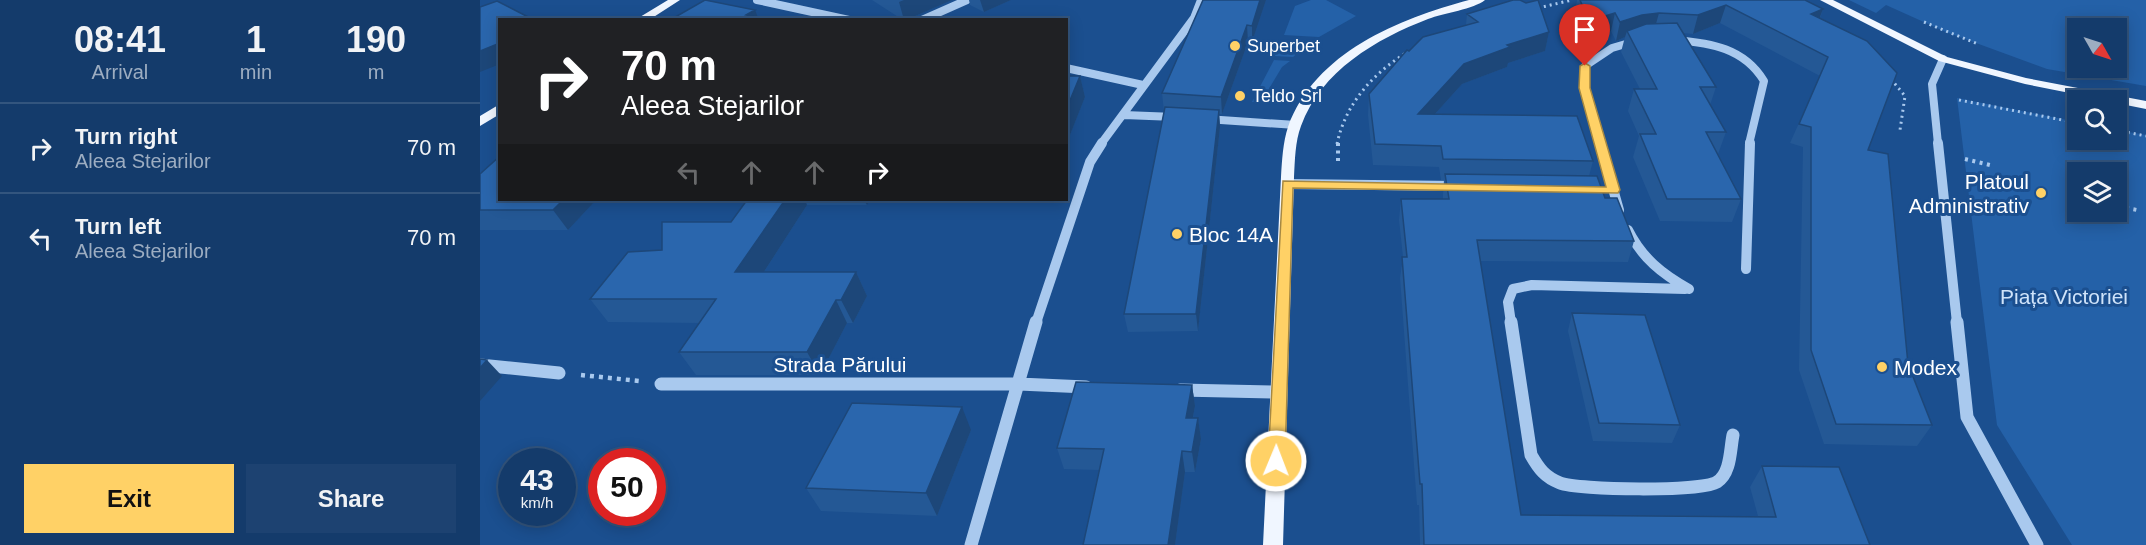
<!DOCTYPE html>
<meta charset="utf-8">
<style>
body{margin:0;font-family:Helvetica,sans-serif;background:#1d4271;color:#f1f3f6;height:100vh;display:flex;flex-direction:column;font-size:22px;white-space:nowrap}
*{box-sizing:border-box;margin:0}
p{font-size:20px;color:#9dadc1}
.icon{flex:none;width:33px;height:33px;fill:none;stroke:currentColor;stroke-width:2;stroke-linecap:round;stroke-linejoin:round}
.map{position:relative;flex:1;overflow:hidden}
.panel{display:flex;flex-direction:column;background:#143b6b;width:480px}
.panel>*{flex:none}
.top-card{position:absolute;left:18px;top:18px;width:570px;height:183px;border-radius:0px;box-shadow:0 3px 15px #0003,0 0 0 2px #33557e;background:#202124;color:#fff;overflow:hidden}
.needle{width:39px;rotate:129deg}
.fabs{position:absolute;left:1587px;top:18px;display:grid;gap:12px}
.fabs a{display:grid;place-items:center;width:60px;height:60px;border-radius:0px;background:#143b6b;box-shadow:0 3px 15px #0003,0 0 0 2px #33557e;font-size:30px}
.speed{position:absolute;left:18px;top:448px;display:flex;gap:12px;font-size:30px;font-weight:700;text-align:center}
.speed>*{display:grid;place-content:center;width:78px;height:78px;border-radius:50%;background:#143b6b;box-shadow:0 3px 15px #0003,0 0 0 2px #33557e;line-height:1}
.speed small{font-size:15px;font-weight:400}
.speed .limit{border:9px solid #d22;background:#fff;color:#111}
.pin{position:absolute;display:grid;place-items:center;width:51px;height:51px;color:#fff;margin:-62px -26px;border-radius:50% 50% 50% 0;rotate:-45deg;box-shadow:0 0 6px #0007}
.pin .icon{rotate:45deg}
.me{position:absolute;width:66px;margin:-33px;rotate:1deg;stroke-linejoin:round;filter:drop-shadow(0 0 4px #0008)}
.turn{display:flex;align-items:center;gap:21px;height:126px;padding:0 24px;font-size:27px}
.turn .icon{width:78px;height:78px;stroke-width:2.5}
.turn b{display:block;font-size:42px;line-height:51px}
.lanes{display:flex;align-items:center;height:57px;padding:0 24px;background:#0003;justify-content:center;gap:30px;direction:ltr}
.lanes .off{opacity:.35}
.eta{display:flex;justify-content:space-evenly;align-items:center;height:102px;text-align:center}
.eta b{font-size:36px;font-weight:600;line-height:42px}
.primary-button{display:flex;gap:12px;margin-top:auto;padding:12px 24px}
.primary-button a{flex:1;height:69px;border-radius:0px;background:#ffd166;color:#111;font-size:24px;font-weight:600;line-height:69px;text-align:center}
.primary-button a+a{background:#1d4271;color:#f1f3f6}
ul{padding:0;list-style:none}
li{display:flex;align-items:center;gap:18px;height:90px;padding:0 24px;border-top:2px solid #33557e}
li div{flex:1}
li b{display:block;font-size:22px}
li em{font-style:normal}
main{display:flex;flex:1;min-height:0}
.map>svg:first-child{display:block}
.green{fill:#2461a8;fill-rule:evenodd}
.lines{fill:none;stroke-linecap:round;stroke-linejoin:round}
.path-far2{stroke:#a9c9ee;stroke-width:3;stroke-dasharray:2 4;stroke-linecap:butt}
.path-far1{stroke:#a9c9ee;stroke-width:4;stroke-dasharray:3 4.5;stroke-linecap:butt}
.path{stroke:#a9c9ee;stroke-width:4.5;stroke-dasharray:4 5;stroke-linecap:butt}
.minor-far2{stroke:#a9c9ee;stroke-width:8}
.minor-far1{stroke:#a9c9ee;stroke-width:10}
.minor{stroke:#a9c9ee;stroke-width:13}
.major{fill:#f0f6ff;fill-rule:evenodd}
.wall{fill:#245895}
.shaded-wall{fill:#1d4779}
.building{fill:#2a66ad;stroke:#1d4779;stroke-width:1.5}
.route{fill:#ffd166;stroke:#a68842;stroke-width:1.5}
.poi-dot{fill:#ffd166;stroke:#1b4f8f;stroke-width:2}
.labels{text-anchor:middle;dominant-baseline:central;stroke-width:6;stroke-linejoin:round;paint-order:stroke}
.far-poi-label{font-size:18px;fill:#fff;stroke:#1b4f8f;text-anchor:start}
.poi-label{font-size:21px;fill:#fff;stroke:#1b4f8f;text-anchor:start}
.park-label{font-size:21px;fill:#cfe3fa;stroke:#1b4f8f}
.street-label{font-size:21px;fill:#fff;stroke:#1b4f8f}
</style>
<main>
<section class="panel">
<div class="eta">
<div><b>08:41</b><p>Arrival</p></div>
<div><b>1</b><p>min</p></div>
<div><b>190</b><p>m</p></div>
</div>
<ul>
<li><svg class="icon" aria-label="right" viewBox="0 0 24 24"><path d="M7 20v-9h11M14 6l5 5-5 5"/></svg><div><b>Turn right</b><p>Aleea Stejarilor</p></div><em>70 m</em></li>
<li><svg class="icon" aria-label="left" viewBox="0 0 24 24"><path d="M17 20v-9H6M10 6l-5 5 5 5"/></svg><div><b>Turn left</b><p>Aleea Stejarilor</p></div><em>70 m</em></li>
</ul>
<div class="primary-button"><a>Exit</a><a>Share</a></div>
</section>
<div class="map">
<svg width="1666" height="545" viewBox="0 0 1666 545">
<rect width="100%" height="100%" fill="#1b4f8f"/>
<path class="green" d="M 831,0 L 846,0 L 876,16 L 839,37 L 804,35 L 815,6 Z
M 1369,0 L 1666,0 L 1666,86 L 1567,69 L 1466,32 L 1406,5 L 1396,13 ZM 1636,28 L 1636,68 L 1598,68 L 1598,28 Z
M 802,40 L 831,42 L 813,57 L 795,56 Z
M 794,60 L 810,61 L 802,67 L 781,102 L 772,102 Z
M 1477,98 L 1597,122 L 1598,140 L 1636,140 L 1637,130 L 1666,135 L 1666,545 L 1592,545 L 1517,425 ZM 1636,172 L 1636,212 L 1598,212 L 1598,172 Z"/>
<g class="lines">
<path class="path-far2" d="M 1058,8 L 1092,0
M 1444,22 L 1498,44
M 1411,79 L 1425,96 L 1420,130
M 1479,100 L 1598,123
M 1636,130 L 1666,136
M 857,144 C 865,105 892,74 926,53"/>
<path class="path-far1" d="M 858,143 L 858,162
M 1485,159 L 1510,165
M 1638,172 L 1648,174
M 1646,208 L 1657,210"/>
<path class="path" d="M 101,375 L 159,381"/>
<path class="minor-far2" d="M 277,0 L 369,20
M 442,20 L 487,0
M 1195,40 C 1231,43 1264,48 1284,81 L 1269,144
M 586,68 L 663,85
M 644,115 L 695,117
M 726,119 L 816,125
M 621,144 L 714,18 L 721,0
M 1121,144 L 1105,88 L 1105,66 L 1132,48 L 1156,41
M 1458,144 L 1452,84 L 1463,59"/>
<path class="minor-far1" d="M 1120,143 L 1139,210
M 1458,143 L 1477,323
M 807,184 L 978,186
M 1148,230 C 1162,258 1182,274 1209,289
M 1266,269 L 1270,143
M 556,323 L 610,162 L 622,143
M 1031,323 L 1028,302 L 1033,289 L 1052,285 L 1205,289"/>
<path class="minor" d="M 1031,322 L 1051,455 C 1059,469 1065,477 1080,483 C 1098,490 1221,492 1237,482 C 1251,473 1250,450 1253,435
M 1477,322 L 1487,417 L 1557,545
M 0,365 L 79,373
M 181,384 L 539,384 L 606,387
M 700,390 L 797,392
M 491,545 L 556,322"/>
<path class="major" d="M 188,0 L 200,0 L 169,20 L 155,20 Z
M 989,0 L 1005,0 C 994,9 964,13 948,19 C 896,39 841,71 821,126 C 815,142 815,160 814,177 L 803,545 L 783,545 L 801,177 C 802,160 803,142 808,127 C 835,52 919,19 989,0 Z
M 1340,0 L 1353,0 L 1467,57 L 1546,78 L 1666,101 L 1666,109 L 1636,103 L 1636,100 L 1625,100 L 1545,84 L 1459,61 Z
M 20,104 L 20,114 L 0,126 L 0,116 Z"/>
</g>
<path class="wall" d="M 392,0 L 472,0 L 426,20 L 423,20 Z
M 489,0 L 531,0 L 504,12 L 490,5 Z
M 786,0 L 772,42 L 768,42 L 742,114 L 739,114 L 740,127 L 718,331 L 648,332 L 644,314 L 684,111 L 682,93 Z
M 1097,0 L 1325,0 L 1343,9 L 1340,18 L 1388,150 L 1428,364 L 1452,425 L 1437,446 L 1344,444 L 1319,370 L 1323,147 L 1310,143 L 1340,76 L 1240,23 L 1213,34 L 1203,33 L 1236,87 L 1230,105 L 1246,132 L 1238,154 L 1261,199 L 1252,222 L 1180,221 L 1153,157 L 1159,136 L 1148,111 L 1154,89 L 1160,89 L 1141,52 L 1145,37 L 1136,41 L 1131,31 L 1105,39 L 1095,13 Z
M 987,14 L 1069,32 L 1065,51 L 1028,63 L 1027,67 L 982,84 L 955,114 L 1113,161 L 1109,176 L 1154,241 L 1148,262 L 1000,261 L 1041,515 L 1278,516 L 1270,487 L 1282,466 L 1390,545 L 940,545 L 939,505 L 937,505 L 920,278 L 923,257 L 919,220 L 921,199 L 963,199 L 963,194 L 964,180 L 961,180 L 959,167 L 893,165 L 888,115 L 889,94 L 929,51 L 986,25 Z
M 586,76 L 600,76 L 605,97 L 590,135 L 586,135 Z
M 0,174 L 116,200 L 88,230 L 0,230 Z
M 267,200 L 390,200 L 387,205 L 327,205 L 284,272 L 376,272 L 387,296 L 373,323 L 367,323 L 340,375 L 216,375 L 199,352 L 220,323 L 128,322 L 110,299 L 182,250 L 251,222 Z
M 1092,313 L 1200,425 L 1192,443 L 1113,441 L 1088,331 Z
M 712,385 L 715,406 L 713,418 L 718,418 L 721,439 L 715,472 L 705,472 L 695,545 L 603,545 L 619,470 L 584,469 L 577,448 Z
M 491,430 L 457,516 L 341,511 L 326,488 Z"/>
<path class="shaded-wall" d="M 424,0 L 472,0 L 426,20 L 424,20 L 419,2 Z
M 500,0 L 531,0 L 504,12 Z
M 780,0 L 786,0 L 772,42 L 772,26 Z
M 1246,5 L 1240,23 L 1213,34 L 1218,15 Z
M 1343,9 L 1336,27 L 1331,14 Z
M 275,10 L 279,20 L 266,15 Z
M 1135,13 L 1131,31 L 1105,39 L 1109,21 Z
M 1179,13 L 1174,31 L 1147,31 L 1145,37 L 1136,41 L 1140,22 L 1162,15 Z
M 767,25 L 768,42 L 742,114 L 741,97 Z
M 1069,32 L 1065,51 L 1028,63 L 1027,67 L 982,84 L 936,135 L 938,114 L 984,64 L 1027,45 Z
M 20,43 L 20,64 L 0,72 L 0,51 Z
M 600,76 L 605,97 L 590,135 L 586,119 L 586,110 Z
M 739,110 L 740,127 L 718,331 L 716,314 Z
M 83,200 L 116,200 L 88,230 L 73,210 Z
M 305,200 L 325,200 L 327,205 L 269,295 L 255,272 Z
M 384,200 L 390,200 L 387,205 Z
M 376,272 L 387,296 L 373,323 L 361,300 Z
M 356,300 L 367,323 L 340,375 L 327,352 Z
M 7,360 L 22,376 L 0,401 L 0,368 Z
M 712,385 L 715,406 L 709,438 L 706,418 Z
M 482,407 L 491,430 L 457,516 L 446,493 Z
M 718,418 L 721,439 L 715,472 L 712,452 Z
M 702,451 L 705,472 L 695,545 L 688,545 Z"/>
<path class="building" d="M 225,0 L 275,10 L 266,15 L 289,20 L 190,20 Z
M 723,0 L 780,0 L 772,26 L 767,25 L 741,97 L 682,93 Z
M 1033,0 L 1040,0 L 1046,3 L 1058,0 L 1069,32 L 1027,45 L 1030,47 L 984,64 L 938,114 L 1097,116 L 1113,161 L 963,159 L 961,146 L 895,144 L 889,94 L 927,50 L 929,51 L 943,37 L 998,22 L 987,14 Z
M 1100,0 L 1325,0 L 1343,9 L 1331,14 L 1387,41 L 1417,73 L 1388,150 L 1408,154 L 1428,364 L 1452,425 L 1356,424 L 1331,350 L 1331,127 L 1319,124 L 1348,57 L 1246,5 L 1218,15 L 1179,13 L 1162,15 L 1140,22 L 1135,13 L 1109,21 Z
M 17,1 L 54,20 L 20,20 L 20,43 L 0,51 L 0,7 Z
M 1197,23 L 1236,87 L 1220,87 L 1246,132 L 1226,132 L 1261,199 L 1187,199 L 1160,134 L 1176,134 L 1154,89 L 1177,89 L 1147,31 L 1166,24 Z
M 586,76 L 600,76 L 586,110 Z
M 685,107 L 739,110 L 716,314 L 644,314 Z
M 20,156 L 20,200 L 83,200 L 73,210 L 0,210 L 0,174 Z
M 965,174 L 1117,176 L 1125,198 L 1137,198 L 1154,241 L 997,240 L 1041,515 L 1296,517 L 1282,466 L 1359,467 L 1390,545 L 944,545 L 942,484 L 940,484 L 922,257 L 927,257 L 921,199 L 969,199 Z
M 267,200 L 305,200 L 255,272 L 376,272 L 361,300 L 356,300 L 327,352 L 199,352 L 236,299 L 110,299 L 148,252 L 182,250 L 182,222 L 251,222 Z
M 1092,313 L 1165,315 L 1200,425 L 1119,423 Z
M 0,359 L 7,360 L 0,368 Z
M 596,382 L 712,385 L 706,418 L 718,418 L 712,452 L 702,451 L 688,545 L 603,545 L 624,449 L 577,448 Z
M 372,403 L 482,407 L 446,493 L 326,488 Z"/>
<path class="route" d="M 1105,63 L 1110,66 L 1110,88 L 1140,190 L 1138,193 L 813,188 L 805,461 L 802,466 L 796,468 L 790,466 L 788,461 L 803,181 L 1126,187 L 1099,88 L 1100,66 Z"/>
<g class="poi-dot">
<circle cx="755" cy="46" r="6"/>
<circle cx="760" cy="96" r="6"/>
<circle cx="1561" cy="193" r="6"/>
<circle cx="697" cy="234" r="6"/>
<circle cx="1402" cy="367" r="6"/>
</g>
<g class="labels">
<g class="far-poi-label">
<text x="767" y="46">Superbet</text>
<text x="772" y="96">Teldo Srl</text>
</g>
<g class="poi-label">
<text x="1549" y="181" text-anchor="end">Platoul<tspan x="1549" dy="24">Administrativ</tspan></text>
<text x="709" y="234">Bloc 14A</text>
<text x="1414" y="367">Modex</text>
</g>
<g class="park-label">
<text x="1584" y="296">Piața Victoriei</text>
</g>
<g class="street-label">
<text x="360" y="364">Strada Părului</text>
</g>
</g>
</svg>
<div class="fabs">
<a><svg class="needle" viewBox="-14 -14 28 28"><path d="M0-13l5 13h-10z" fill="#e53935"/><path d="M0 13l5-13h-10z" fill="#9dadc1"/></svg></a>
<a><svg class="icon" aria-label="search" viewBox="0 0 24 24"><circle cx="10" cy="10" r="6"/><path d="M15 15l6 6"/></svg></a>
<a><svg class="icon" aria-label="layers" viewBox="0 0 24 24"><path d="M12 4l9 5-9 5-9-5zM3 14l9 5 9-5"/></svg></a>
</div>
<div class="speed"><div>43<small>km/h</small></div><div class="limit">50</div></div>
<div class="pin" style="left:1105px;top:66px;background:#d93025"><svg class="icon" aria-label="arrive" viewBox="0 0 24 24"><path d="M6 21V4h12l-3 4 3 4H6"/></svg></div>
<svg class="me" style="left:796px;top:461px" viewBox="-20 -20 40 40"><circle r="17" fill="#ffd166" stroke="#fff" stroke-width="3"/><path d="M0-11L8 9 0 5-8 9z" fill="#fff"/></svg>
<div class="top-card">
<div class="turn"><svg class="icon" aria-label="right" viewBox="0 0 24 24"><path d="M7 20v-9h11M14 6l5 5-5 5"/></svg><div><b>70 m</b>Aleea Stejarilor</div></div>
<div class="lanes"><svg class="icon off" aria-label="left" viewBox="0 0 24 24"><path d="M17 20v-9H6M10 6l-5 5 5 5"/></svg><svg class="icon off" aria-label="ahead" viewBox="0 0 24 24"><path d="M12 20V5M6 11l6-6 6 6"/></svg><svg class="icon off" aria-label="ahead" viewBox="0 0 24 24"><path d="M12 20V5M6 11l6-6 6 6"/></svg><svg class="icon" aria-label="right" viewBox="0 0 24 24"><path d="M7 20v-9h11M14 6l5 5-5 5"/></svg></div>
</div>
</div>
</main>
